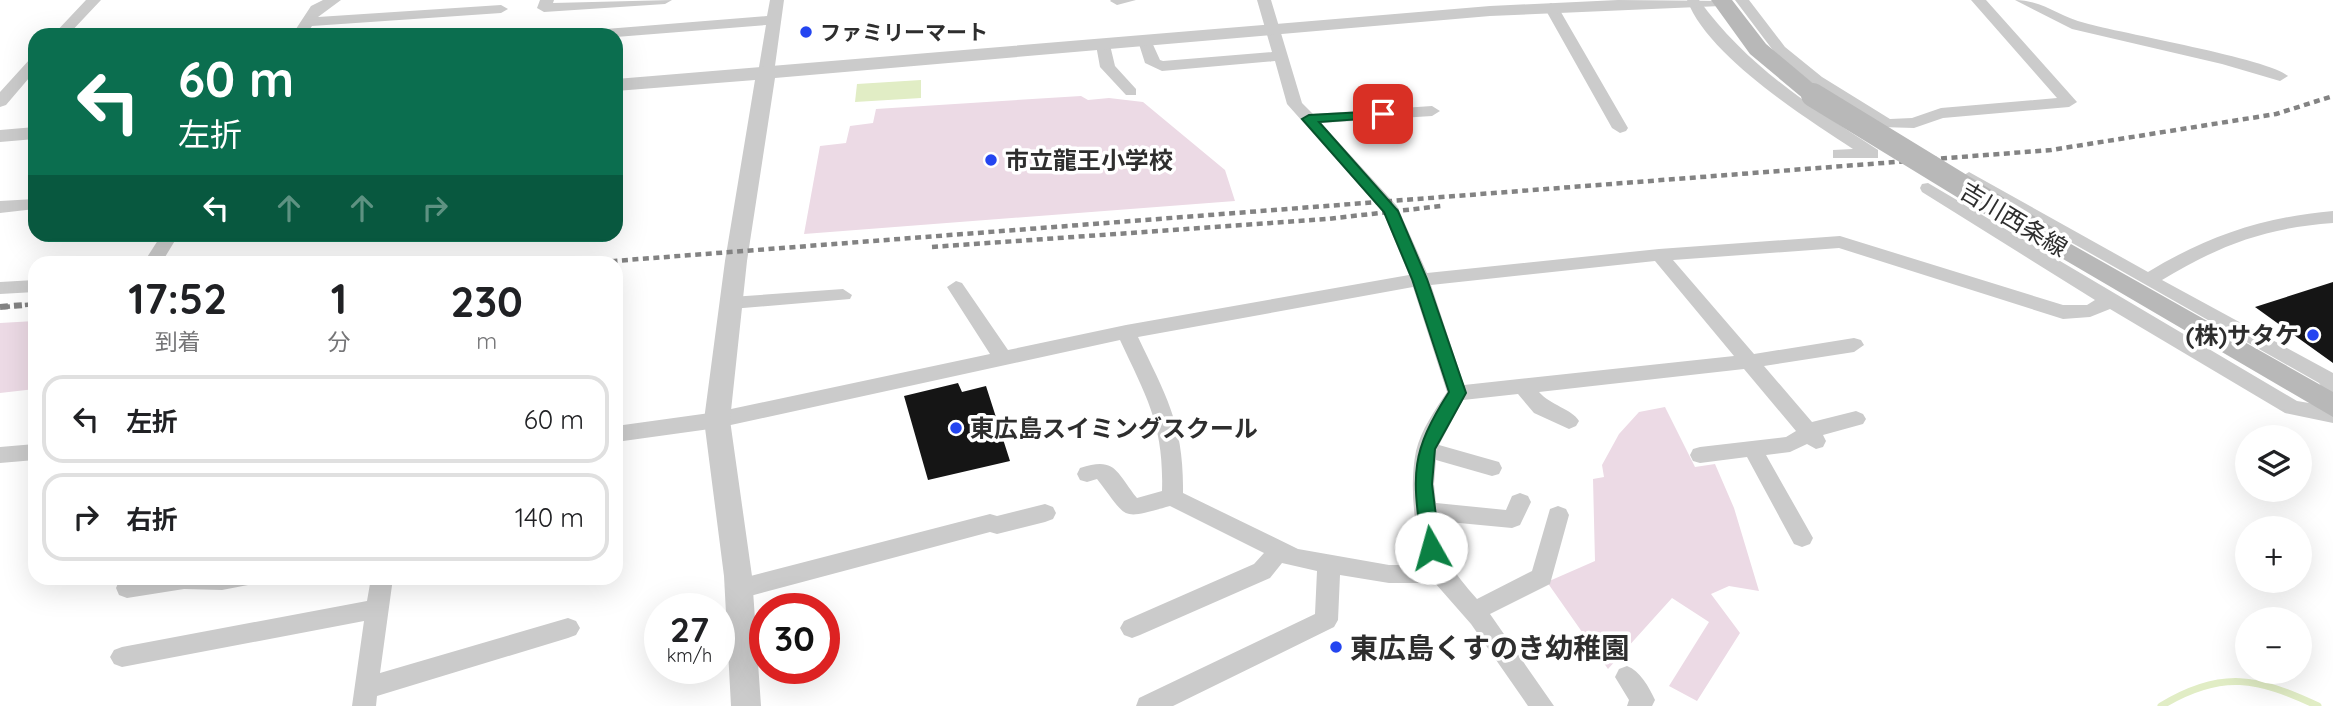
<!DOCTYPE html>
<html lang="ja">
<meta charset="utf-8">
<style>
body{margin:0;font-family:Quicksand,"Noto Sans JP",sans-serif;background:#f2f2f2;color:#202124;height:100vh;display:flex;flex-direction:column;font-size:26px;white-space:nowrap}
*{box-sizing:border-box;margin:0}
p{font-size:23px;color:#757577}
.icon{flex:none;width:38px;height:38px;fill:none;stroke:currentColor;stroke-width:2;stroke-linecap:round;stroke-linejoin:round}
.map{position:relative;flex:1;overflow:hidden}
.drawer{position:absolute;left:28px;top:256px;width:595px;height:329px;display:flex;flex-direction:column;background:#fff;border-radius:21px;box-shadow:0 7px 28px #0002}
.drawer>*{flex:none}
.top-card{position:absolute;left:28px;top:28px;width:595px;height:214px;border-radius:21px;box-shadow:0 7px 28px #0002;background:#0b6e4f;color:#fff;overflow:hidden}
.buttons{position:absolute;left:2235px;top:425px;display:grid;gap:14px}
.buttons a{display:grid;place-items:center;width:77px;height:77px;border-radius:50%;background:#fff;box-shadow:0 7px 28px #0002;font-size:35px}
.speed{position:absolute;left:644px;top:593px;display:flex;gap:14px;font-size:35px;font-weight:700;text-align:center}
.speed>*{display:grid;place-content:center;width:91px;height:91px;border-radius:50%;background:#fff;box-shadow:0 7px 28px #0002;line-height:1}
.speed small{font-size:18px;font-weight:400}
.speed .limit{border:10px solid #d22;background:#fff;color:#111}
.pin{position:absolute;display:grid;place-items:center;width:60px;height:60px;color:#fff;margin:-30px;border-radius:14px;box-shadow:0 4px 10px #0006}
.me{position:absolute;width:77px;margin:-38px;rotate:353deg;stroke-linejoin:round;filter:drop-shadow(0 0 5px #0008)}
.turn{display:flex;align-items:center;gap:24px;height:147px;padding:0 35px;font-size:32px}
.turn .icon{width:91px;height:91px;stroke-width:2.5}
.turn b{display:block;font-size:49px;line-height:60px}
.lanes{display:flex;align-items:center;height:66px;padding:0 35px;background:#0003;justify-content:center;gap:35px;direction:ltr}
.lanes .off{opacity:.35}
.eta{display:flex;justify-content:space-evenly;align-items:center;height:119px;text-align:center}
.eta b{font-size:42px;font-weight:700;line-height:49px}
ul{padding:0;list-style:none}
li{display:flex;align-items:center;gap:21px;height:88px;margin:0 14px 10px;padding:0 21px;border:4px solid #e0e0e0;border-radius:21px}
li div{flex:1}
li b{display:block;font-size:26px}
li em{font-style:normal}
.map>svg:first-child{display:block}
.green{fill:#ecdae5}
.water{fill:#e1edc5}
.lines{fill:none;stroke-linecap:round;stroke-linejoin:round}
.stream{stroke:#e1edc5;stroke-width:7}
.building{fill:#151515}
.minor{fill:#cbcbcb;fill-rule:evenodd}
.tertiary{fill:#cbcbcb;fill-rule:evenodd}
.secondary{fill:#b8b8b8;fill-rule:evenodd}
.rail-far1{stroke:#838383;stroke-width:4.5;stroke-dasharray:6 4.5;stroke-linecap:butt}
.rail{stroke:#838383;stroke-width:6;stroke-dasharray:8 6;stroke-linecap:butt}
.secondary-bridge{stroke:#b8b8b8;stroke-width:24}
.route{fill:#0b8043;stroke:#07532c;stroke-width:2}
.poi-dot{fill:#2445f0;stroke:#fff;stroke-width:2.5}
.labels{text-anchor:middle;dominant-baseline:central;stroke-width:7;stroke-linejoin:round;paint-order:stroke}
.far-poi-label{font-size:21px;font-weight:bold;fill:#2e2e2e;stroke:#fff;text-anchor:start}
.poi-label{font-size:24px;font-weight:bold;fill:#2e2e2e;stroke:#fff;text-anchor:start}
.street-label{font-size:24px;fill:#2e2e2e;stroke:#fff}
.near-poi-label{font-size:28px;font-weight:bold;fill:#2e2e2e;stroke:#fff;text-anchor:start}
</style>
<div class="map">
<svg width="2333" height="706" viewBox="0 0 2333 706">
<rect width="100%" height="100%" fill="#fff"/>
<path class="green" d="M 1081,96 L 1088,100 L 1109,98 L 1143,102 L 1225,170 L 1235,201 L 804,234 L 820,146 L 846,143 L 850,126 L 873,123 L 876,109 Z
M 35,321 L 35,389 L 0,393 L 0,323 Z
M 1665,407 L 1695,467 L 1715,464 L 1734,508 L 1759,591 L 1729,586 L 1711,594 L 1740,633 L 1697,701 L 1669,686 L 1709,622 L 1672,598 L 1608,669 L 1547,582 L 1595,561 L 1593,479 L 1604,477 L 1602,465 L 1619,434 L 1639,412 Z"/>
<path class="water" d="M 921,80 L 921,98 L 855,102 L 857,84 Z"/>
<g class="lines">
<path class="stream" d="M 2161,706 C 2222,669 2258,678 2318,706"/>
</g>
<path class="building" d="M 2333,282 L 2333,363 L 2255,307 Z
M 958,383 L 962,392 L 986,386 L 1010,461 L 928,480 L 904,396 Z"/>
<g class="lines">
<path class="minor" d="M 86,0 L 101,0 L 68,35 L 53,35 Z
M 323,0 L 341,0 L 318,17 L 501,5 L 508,9 L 501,13 L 312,26 L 306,35 L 292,35 L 311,6 Z
M 540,0 L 554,0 L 553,3 L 672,0 L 665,4 L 544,12 L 537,8 Z
M 770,0 L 784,0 L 774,73 L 766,78 L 758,73 L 766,25 L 616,37 L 574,35 L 581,31 L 767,16 Z
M 1136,0 L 1117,5 L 1110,1 L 1111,0 Z
M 1257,0 L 1271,0 L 1302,103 L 1313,114 L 1432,106 L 1440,111 L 1432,116 L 1321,123 L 1397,206 L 1427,273 L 1659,249 L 1840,236 L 2063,305 L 2087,305 L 2095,300 L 1922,192 L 1920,188 L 1922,184 L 1928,183 L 2297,401 L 2333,407 L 2333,423 L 2285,413 L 2110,309 L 2090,317 L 2063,319 L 1839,248 L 1673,260 L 1754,354 L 1854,338 L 1861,340 L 1864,345 L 1854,352 L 1764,366 L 1812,422 L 1856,411 L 1863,414 L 1866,419 L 1863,424 L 1823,435 L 1826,441 L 1823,447 L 1816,449 L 1807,444 L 1790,452 L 1766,455 L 1813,538 L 1810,544 L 1802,547 L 1794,544 L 1747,457 L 1700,463 L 1693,461 L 1690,455 L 1693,449 L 1700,447 L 1786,437 L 1796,431 L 1744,369 L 1539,392 C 1550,405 1572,409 1579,421 L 1576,426 L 1569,429 L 1534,413 L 1518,394 L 1463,400 L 1439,445 L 1499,462 L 1502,468 L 1499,474 L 1492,476 L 1436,460 L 1434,484 L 1436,503 L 1506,510 L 1512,496 L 1520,493 L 1528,496 L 1531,502 L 1520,525 L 1512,528 L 1438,521 C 1443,559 1452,570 1477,599 L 1532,571 L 1550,509 L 1558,506 L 1566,509 L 1569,515 L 1550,584 L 1490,614 L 1554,706 L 1528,706 L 1471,624 L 1435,583 L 1389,583 L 1340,575 L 1338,620 L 1334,627 L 1173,706 L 1136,706 L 1139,698 L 1315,614 L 1317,571 L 1282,563 L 1270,578 L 1140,635 L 1132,638 L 1124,635 L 1120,628 L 1124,621 L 1254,564 L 1264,553 L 1170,506 C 1119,520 1129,520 1097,479 L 1087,482 L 1080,480 L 1077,474 L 1080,468 C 1116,456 1116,472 1137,498 L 1162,491 C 1164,425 1147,398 1120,340 L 717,428 L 616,442 L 616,426 L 717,412 L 990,354 L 947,287 L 956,281 L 962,283 L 1008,350 L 1126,325 L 1409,275 L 1383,212 L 1287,104 L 1275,61 L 1162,71 L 1145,63 L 1138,41 L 1145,37 L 1150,38 L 1160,60 L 1163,61 L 1272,52 ZM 1655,261 L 1734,356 L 1464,385 L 1431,285 ZM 1413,287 L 1447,392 C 1435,410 1421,430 1416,451 C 1409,486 1414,531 1426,565 L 1389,565 L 1298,549 L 1183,493 C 1184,424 1166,396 1138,337 Z
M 1687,0 L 1699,0 C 1746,65 1811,107 1878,150 L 1878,158 L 1833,158 L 1833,150 L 1853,149 C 1803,116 1708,56 1687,0 Z
M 1735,0 L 1749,0 L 1785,47 L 1822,77 L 1890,119 L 1912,118 L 1941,108 L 2057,98 L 1971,0 L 1986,0 L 2077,102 L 2069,107 L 1943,118 L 1914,128 L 1881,127 L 1812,83 L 1775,53 Z
M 2015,0 C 2042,0 2060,17 2085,23 C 2119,33 2270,59 2288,76 L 2280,81 L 2222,64 L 2072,29 Z
M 1551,3 L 1558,7 L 1628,128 L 1626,131 L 1620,133 L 1612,128 L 1544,7 Z
M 1103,41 L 1110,45 L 1115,66 L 1136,89 L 1136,95 L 1126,95 L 1100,67 L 1096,45 Z
M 35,57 L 35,71 L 6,105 L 0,107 L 0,92 L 30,59 Z
M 1969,172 L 2148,272 C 2207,236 2264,217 2333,211 L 2333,223 C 2265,228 2220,245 2162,280 L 2333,373 L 2333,395 L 2326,393 L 2319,383 L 1963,181 L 1961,177 Z
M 35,199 L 35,209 L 0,213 L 0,201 Z
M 162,234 L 179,234 L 162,262 L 144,262 Z
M 35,280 L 35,292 L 0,294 L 0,282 Z
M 843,289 L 852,295 L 850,299 L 731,309 L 722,303 L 731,297 Z
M 35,444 L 35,460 L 0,463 L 0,447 Z
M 1045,504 L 1053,507 L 1056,513 L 1053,519 L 1045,522 L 997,534 L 990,532 L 739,599 L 731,596 L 728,589 L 731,582 L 739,579 L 990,514 L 997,516 Z
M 127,578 L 251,578 L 248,585 L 222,590 L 184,589 L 127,598 L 119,595 L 116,588 L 119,581 Z
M 371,578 L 393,578 L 380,673 L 568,618 L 576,621 L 580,628 L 576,635 L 568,638 L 377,696 L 376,706 L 352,706 L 364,621 L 122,667 L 114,664 L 110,657 L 114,650 L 122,647 L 367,601 Z
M 1627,666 C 1640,671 1649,687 1655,700 L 1652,706 L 1627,706 L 1629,700 L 1615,677 L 1619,669 Z"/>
<path class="tertiary" d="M 1618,0 L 1730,1 L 1721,6 L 1490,16 L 775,78 L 747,261 L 730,420 L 752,576 L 761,706 L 731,706 L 724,576 L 704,420 L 725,261 L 755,80 L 616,91 L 616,79 L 1490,6 Z
M 35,127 L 35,139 L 0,142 L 0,130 Z"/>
<path class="secondary" d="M 1711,0 L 1732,0 L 1766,44 L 1821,90 L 1824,95 L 1821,100 L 1805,100 L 1750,54 Z
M 2055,235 L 2333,392 L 2333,417 L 2046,249 L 2042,243 L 2046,237 Z"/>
<path class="rail-far1" d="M 932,247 L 1327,219 L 1441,206
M 601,262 L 2051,150 L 2276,114 L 2333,96
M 4,307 L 35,304"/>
<path class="rail" d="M 0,307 L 24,305"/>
<path class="secondary-bridge" d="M 1813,95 L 2055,243"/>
</g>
<path class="route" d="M 1383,111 L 1390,114 L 1388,117 L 1319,122 L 1398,211 L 1427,279 L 1466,393 L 1435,449 L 1432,484 L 1440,548 L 1431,556 L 1422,548 C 1413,476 1408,456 1449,392 L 1412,279 L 1384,212 L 1302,119 L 1309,115 Z"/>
<g class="poi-dot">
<circle cx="806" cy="32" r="7"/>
<circle cx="991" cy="160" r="7"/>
<circle cx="2313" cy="335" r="7"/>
<circle cx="956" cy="428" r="7"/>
<circle cx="1336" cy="647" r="7"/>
</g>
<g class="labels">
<g class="far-poi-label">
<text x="820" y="32">ファミリーマート</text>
</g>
<g class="poi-label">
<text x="1005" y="160">市立龍王小学校</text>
<text x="2299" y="335" text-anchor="end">(株)サタケ</text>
<text x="970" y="428">東広島スイミングスクール</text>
</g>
<g class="street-label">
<text transform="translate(2014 219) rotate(31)">吉川西条線</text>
</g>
<g class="near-poi-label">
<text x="1350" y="647">東広島くすのき幼稚園</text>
</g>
</g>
</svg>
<div class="buttons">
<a><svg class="icon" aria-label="layers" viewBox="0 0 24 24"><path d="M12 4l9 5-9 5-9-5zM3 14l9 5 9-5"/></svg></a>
<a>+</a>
<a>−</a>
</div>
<div class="speed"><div>27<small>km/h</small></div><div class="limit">30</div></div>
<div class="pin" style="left:1383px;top:114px;background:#d93025"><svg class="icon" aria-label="arrive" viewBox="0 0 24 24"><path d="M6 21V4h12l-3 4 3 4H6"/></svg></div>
<svg class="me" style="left:1431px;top:548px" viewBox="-20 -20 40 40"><circle r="19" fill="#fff"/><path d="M0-13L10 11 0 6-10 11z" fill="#0b8043"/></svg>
<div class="top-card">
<div class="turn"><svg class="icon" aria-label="left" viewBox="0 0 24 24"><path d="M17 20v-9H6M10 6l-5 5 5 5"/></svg><div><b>60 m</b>左折</div></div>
<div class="lanes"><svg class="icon" aria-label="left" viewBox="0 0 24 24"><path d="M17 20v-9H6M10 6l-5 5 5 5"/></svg><svg class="icon off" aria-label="ahead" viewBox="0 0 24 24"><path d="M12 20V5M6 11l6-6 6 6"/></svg><svg class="icon off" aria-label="ahead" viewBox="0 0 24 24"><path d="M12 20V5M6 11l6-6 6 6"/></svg><svg class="icon off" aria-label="right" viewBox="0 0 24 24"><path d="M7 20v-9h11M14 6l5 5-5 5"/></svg></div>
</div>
<section class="drawer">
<div class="eta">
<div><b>17:52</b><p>到着</p></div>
<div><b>1</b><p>分</p></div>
<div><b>230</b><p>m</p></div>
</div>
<ul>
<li><svg class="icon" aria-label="left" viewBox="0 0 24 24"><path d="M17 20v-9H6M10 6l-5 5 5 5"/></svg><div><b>左折</b></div><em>60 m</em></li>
<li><svg class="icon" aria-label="right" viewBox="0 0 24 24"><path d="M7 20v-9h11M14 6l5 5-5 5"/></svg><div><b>右折</b></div><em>140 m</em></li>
</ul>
</section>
</div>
